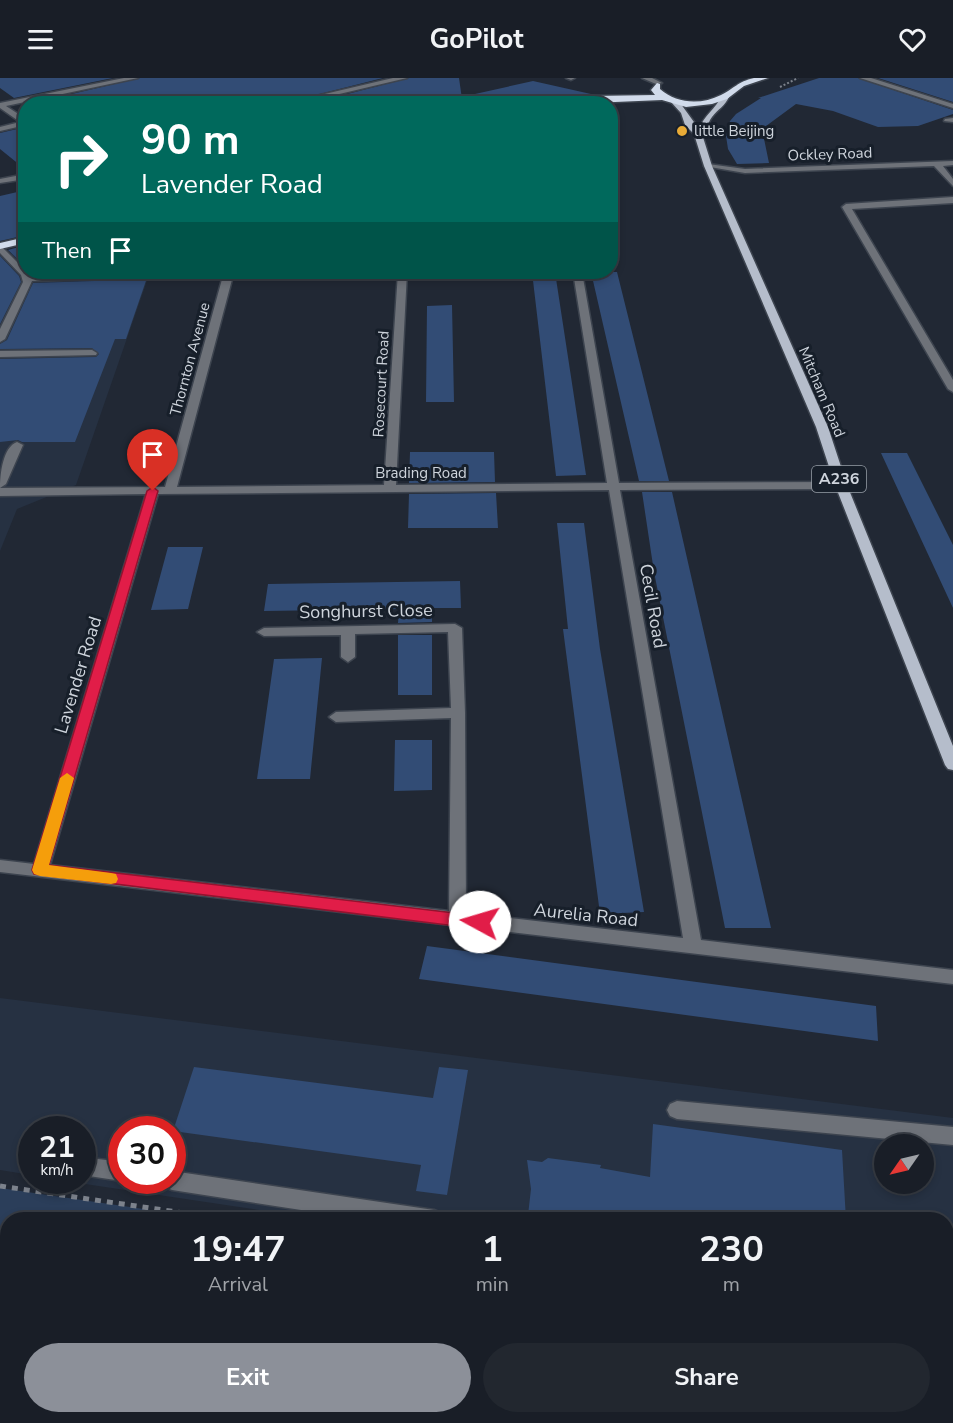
<!DOCTYPE html>
<style>
body{margin:0;font-family:"Nunito Sans",sans-serif;background:#22272f;color:#f1f3f6;height:100vh;display:flex;flex-direction:column;font-size:22px;white-space:nowrap}
*{box-sizing:border-box;margin:0}
p{font-size:20px;color:#9fa2a7}
.icon{flex:none;width:33px;height:33px;fill:none;stroke:currentColor;stroke-width:2;stroke-linecap:round;stroke-linejoin:round}
.map{position:relative;flex:1;overflow:hidden}
.panel{position:absolute;left:0px;top:1134px;width:954px;height:212px;display:flex;flex-direction:column;background:#191e27;border-radius:24px 24px 0 0;box-shadow:0 3px 9px #0003,0 0 0 2px #373c44}
.panel>*{flex:none}
.guide{position:absolute;left:18px;top:18px;width:600px;height:183px;border-radius:24px;box-shadow:0 3px 9px #0003,0 0 0 2px #373c44;background:#00695c;color:#fff;overflow:hidden}
.needle{width:39px;rotate:236deg}
.fabs{position:absolute;left:874px;top:1056px;display:grid;gap:12px}
.fabs a{display:grid;place-items:center;width:60px;height:60px;border-radius:50%;background:#191e27;box-shadow:0 3px 9px #0003,0 0 0 2px #373c44;font-size:30px}
.speed{position:absolute;left:18px;top:1038px;display:flex;gap:12px;font-size:30px;font-weight:700;text-align:center}
.speed>*{display:grid;place-content:center;width:78px;height:78px;border-radius:50%;background:#191e27;box-shadow:0 3px 9px #0003,0 0 0 2px #373c44;line-height:1}
.speed small{font-size:15px;font-weight:400}
.speed .limit{border:9px solid #d22;background:#fff;color:#111}
.pin{position:absolute;display:grid;place-items:center;width:51px;height:51px;color:#fff;margin:-62px -26px;border-radius:50% 50% 50% 0;rotate:-45deg;box-shadow:0 0 6px #0007}
.pin .icon{rotate:45deg}
.me{position:absolute;width:66px;margin:-33px;rotate:276deg;stroke-linejoin:round;filter:drop-shadow(0 0 4px #0008)}
.turn{display:flex;align-items:center;gap:21px;height:126px;padding:0 24px;font-size:27px}
.turn .icon{width:78px;height:78px;stroke-width:2.5}
.turn b{display:block;font-size:42px;line-height:51px}
.then{display:flex;align-items:center;height:57px;padding:0 24px;background:#0003;gap:12px;font-size:22px}
.eta{display:flex;justify-content:space-evenly;align-items:center;height:102px;text-align:center}
.eta b{font-size:36px;font-weight:700;line-height:42px}
.cta{display:flex;gap:12px;margin-top:auto;padding:12px 24px}
.cta a{flex:1;height:69px;border-radius:36px;background:#8c9099;color:#fff;font-size:24px;font-weight:700;line-height:69px;text-align:center}
.cta a+a{background:#22272f;color:#f1f3f6}
header{display:flex;justify-content:space-between;align-items:center;height:78px;padding:0 24px;background:#191e27;font-size:27px;font-weight:700}
.map>svg:first-child{display:block}
.built{fill:#263142;fill-rule:evenodd}
.green{fill:#2b3e5a}
.building{fill:#324c75}
.lines{fill:none;stroke-linecap:round;stroke-linejoin:round}
.minor-casing{stroke:#3d444f;stroke-width:3}
.major-casing{stroke:#3d444f;stroke-width:3}
.highway-casing{stroke:#3d444f;stroke-width:3}
.path-far1{stroke:#7c828c;stroke-width:2;stroke-dasharray:2 2;stroke-linecap:butt}
.path{stroke:#7c828c;stroke-width:5;stroke-dasharray:6 6;stroke-linecap:butt}
.minor{fill:#6e7279;fill-rule:evenodd}
.major{fill:#b5bdcb;fill-rule:evenodd}
.highway{fill:#d1dbeb;fill-rule:evenodd}
.route{fill:#e11d48;stroke:#92132f;stroke-width:1.5}
.slow{fill:#f59e0b}
.poi-dot{fill:#e8ab37;stroke:#171f2a;stroke-width:2}
.labels{text-anchor:middle;dominant-baseline:central;stroke-width:6;stroke-linejoin:round;paint-order:stroke}
.far-poi-label{font-size:15px;fill:#ced4dc;stroke:#171f2a;text-anchor:start}
.far-street-label{font-size:15px;fill:#ced4dc;stroke:#171f2a}
.shield{fill:#171f2a;stroke:#979ea7;stroke-width:1.5}
.shield-label{font-size:16px;font-weight:bold;fill:#ced4dc}
.street-label{font-size:18px;fill:#ced4dc;stroke:#171f2a}
</style>
<header><svg class="icon" aria-label="menu" viewBox="0 0 24 24"><path d="M4 6h16M4 12h16M4 18h16"/></svg>GoPilot<svg class="icon" aria-label="heart" viewBox="0 0 24 24"><path d="M12 20l-8-8c-3-5 5-10 8-4 3-6 11-1 8 4z"/></svg></header>
<div class="map">
<svg width="953" height="1345" viewBox="0 0 953 1345">
<rect width="100%" height="100%" fill="#212834"/>
<path class="built" d="M 25,172 L 26,194 L 150,194 L 76,407 L 17,431 L 0,473 L 0,178 Z
M 308,194 L 497,194 L 497,199 L 307,200 Z
M 0,920 L 953,1040 L 953,1239 L 947,1238 L 946,1142 L 319,1141 L 65,1103 L 82,1102 L 82,1052 L 32,1052 L 31,1097 L 0,1092 ZM 122,1052 L 172,1052 L 172,1102 L 122,1102 ZM 885,1066 L 924,1066 L 924,1106 L 885,1106 Z"/>
<path class="green" d="M 310,194 L 386,194 L 386,199 L 309,200 Z
M 0,1110 L 212,1141 L 8,1142 L 8,1338 L 946,1338 L 947,1251 L 953,1252 L 953,1345 L 0,1345 Z"/>
<path class="building" d="M 0,0 L 113,0 L 14,20 L 0,10 Z
M 140,0 L 383,0 L 280,26 L 29,26 Z
M 409,0 L 459,0 L 462,21 L 442,26 L 309,26 Z
M 819,0 L 858,0 L 953,32 L 953,36 L 918,48 L 878,49 L 833,33 L 796,26 L 762,51 L 769,85 L 737,86 L 728,71 L 726,58 L 730,43 L 736,36 L 761,20 L 758,20 Z
M 878,0 L 953,0 L 953,24 Z
M 533,3 L 591,16 L 566,26 L 476,26 L 475,16 Z
M 17,51 L 26,58 L 26,92 L 0,71 L 0,55 Z
M 26,112 L 26,157 L 0,163 L 0,118 Z
M 26,167 L 26,189 L 8,172 Z
M 0,178 L 19,198 L 21,204 L 0,246 Z
M 123,194 L 149,194 L 126,261 L 115,261 L 75,364 L 22,364 L 18,362 L 0,364 L 0,281 L 96,279 L 99,276 L 92,270 L 0,271 L 0,266 L 7,262 L 33,205 L 94,203 L 121,197 Z
M 532,194 L 555,194 L 586,397 L 556,398 Z
M 591,194 L 617,194 L 669,403 L 639,403 Z
M 452,227 L 454,324 L 426,324 L 427,228 Z
M 410,374 L 494,374 L 495,404 L 409,405 Z
M 881,375 L 907,375 L 953,467 L 953,530 Z
M 642,414 L 672,414 L 771,850 L 725,850 L 654,494 Z
M 496,415 L 498,450 L 408,450 L 409,416 Z
M 557,445 L 584,445 L 600,571 L 644,834 L 600,836 L 563,551 L 568,551 Z
M 168,469 L 203,469 L 188,531 L 151,532 Z
M 460,503 L 461,530 L 432,530 L 432,544 L 398,545 L 399,531 L 264,533 L 268,506 Z
M 398,557 L 432,557 L 432,617 L 398,617 Z
M 322,580 L 310,701 L 257,701 L 274,581 Z
M 395,662 L 432,662 L 432,712 L 394,713 Z
M 427,868 L 876,928 L 878,963 L 419,901 Z
M 194,989 L 433,1020 L 439,989 L 468,992 L 447,1117 L 416,1113 L 421,1087 L 173,1053 Z
M 653,1046 L 842,1072 L 846,1142 L 559,1142 L 528,1137 L 531,1111 L 527,1082 L 542,1084 L 548,1080 L 601,1087 L 600,1090 L 650,1099 Z"/>
<g class="lines">
<g class="minor-casing">
<path id="minor" d="M 124,0 L 138,0 L 6,28 L 26,41 L 26,47 L 0,53 L 0,49 L 20,44 L 0,30 L 0,25 Z
M 393,0 L 407,0 L 297,26 L 282,26 Z
M 566,0 L 575,0 L 571,2 Z
M 642,0 L 652,0 L 662,5 L 656,6 Z
M 860,0 L 871,0 L 953,26 L 953,30 Z
M 953,40 L 953,44 L 944,43 L 945,41 Z
M 953,83 L 953,87 L 943,88 L 953,101 L 953,108 L 934,88 L 745,95 L 704,88 L 708,86 L 745,91 Z
M 26,96 L 26,101 L 0,105 L 0,101 Z
M 953,119 L 953,125 L 852,131 L 953,302 L 953,314 L 948,311 L 842,129 L 846,126 Z
M 0,167 L 30,197 L 106,194 L 121,195 L 94,201 L 32,203 L 5,261 L 0,264 L 0,251 L 23,204 L 21,197 L 0,175 Z
M 224,194 L 234,194 L 177,409 L 384,407 L 398,194 L 407,194 L 396,407 L 607,405 L 573,194 L 582,194 L 619,405 L 845,404 L 847,407 L 841,411 L 620,412 L 701,862 L 953,892 L 953,906 L 0,794 L 0,782 L 34,786 L 146,416 L 0,418 L 0,410 L 165,409 ZM 609,412 L 683,860 L 466,835 L 465,635 L 462,550 L 455,546 L 264,550 L 257,554 L 264,558 L 341,557 L 341,579 L 348,584 L 355,579 L 355,556 L 448,554 L 451,630 L 336,634 L 329,639 L 336,644 L 451,640 L 449,833 L 50,787 L 158,416 Z
M 92,272 L 97,275 L 96,277 L 0,279 L 0,273 Z
M 17,364 L 23,367 L 6,406 L 0,410 C 0,396 3,369 17,364 Z
M 677,1023 L 953,1049 L 953,1067 L 677,1041 L 670,1038 L 667,1032 L 670,1026 Z
M 82,1079 L 122,1084 L 122,1102 L 124,1102 L 122,1103 L 82,1097 Z
M 172,1093 L 434,1132 L 441,1135 L 444,1142 L 366,1142 L 172,1112 L 165,1109 L 162,1102 L 172,1102 Z
M 946,1198 L 953,1199 L 953,1221 L 946,1220 Z"/>
</g>
<g class="major-casing">
<path id="major" d="M 722,17 L 729,19 C 725,28 718,31 712,39 C 707,45 709,51 702,56 L 712,88 L 828,349 L 847,407 L 953,668 L 953,692 L 948,691 L 945,687 L 835,407 L 816,349 L 704,88 L 694,56 L 685,47 L 681,35 L 671,24 L 678,22 L 699,51 C 704,37 716,31 722,17 Z"/>
</g>
<g class="highway-casing">
<path id="highway" d="M 754,0 L 768,0 L 744,8 L 727,21 L 712,26 L 686,29 L 662,22 L 568,26 L 592,18 L 655,17 L 651,12 L 657,5 L 660,6 L 660,11 C 677,26 701,27 721,17 C 735,10 737,4 754,0 Z
M 26,159 L 26,165 L 0,171 L 0,165 Z"/>
</g>
<path class="path-far1" d="M 780,9 L 798,0"/>
<path class="path" d="M 0,1108 L 231,1142
M 0,1237 L 8,1238
M 946,1245 L 953,1246
M 666,1338 L 674,1345
M 27,1345 L 29,1338
M 359,1345 L 360,1338"/>
<use href="#minor" class="minor"/>
<use href="#major" class="major"/>
<use href="#highway" class="highway"/>
</g>
<path class="route" d="M 153,409 L 158,413 L 49,787 L 480,838 L 486,840 L 488,844 L 486,849 L 480,851 L 34,796 L 32,792 L 147,413 Z"/>
<path class="slow" d="M 67,695 L 74,700 L 49,787 L 111,795 L 116,796 L 118,801 L 116,805 L 111,806 L 40,798 L 34,796 L 32,792 L 60,700 Z"/>
<circle class="poi-dot" cx="682" cy="53" r="6"/>
<g class="labels">
<g class="far-poi-label">
<text x="694" y="53">little Beijing</text>
</g>
<g class="far-street-label">
<text transform="translate(830 76) rotate(-2)">Ockley Road</text>
<text transform="translate(190 281) rotate(-75)">Thornton Avenue</text>
<text transform="translate(381 306) rotate(-87)">Rosecourt Road</text>
<text transform="translate(822 314) rotate(67)">Mitcham Road</text>
<text x="421" y="395">Brading Road</text>
</g>
<rect class="shield" x="812" y="388" width="54" height="26" rx="4.5"/>
<g class="shield-label">
<text x="839" y="401">A236</text>
</g>
<g class="street-label">
<text transform="translate(653 528) rotate(80)">Cecil Road</text>
<text transform="translate(366 533) rotate(-1)">Songhurst Close</text>
<text transform="translate(78 597) rotate(-73)">Lavender Road</text>
<text transform="translate(586 837) rotate(6)">Aurelia Road</text>
</g>
</g>
</svg>
<div class="fabs">
<a><svg class="needle" viewBox="-14 -14 28 28"><path d="M0-13l5 13h-10z" fill="#e53935"/><path d="M0 13l5-13h-10z" fill="#9fa2a7"/></svg></a>
</div>
<div class="speed"><div>21<small>km/h</small></div><div class="limit">30</div></div>
<div class="pin" style="left:153px;top:413px;background:#d93025"><svg class="icon" aria-label="arrive" viewBox="0 0 24 24"><path d="M6 21V4h12l-3 4 3 4H6"/></svg></div>
<svg class="me" style="left:480px;top:844px" viewBox="-20 -20 40 40"><circle r="19" fill="#fff"/><path d="M0-13L10 11 0 6-10 11z" fill="#e11d48"/></svg>
<div class="guide">
<div class="turn"><svg class="icon" aria-label="right" viewBox="0 0 24 24"><path d="M7 20v-9h11M14 6l5 5-5 5"/></svg><div><b>90 m</b>Lavender Road</div></div>
<div class="then">Then<svg class="icon" aria-label="arrive" viewBox="0 0 24 24"><path d="M6 21V4h12l-3 4 3 4H6"/></svg></div>
</div>
<section class="panel">
<div class="eta">
<div><b>19:47</b><p>Arrival</p></div>
<div><b>1</b><p>min</p></div>
<div><b>230</b><p>m</p></div>
</div>
<div class="cta"><a>Exit</a><a>Share</a></div>
</section>
</div>
